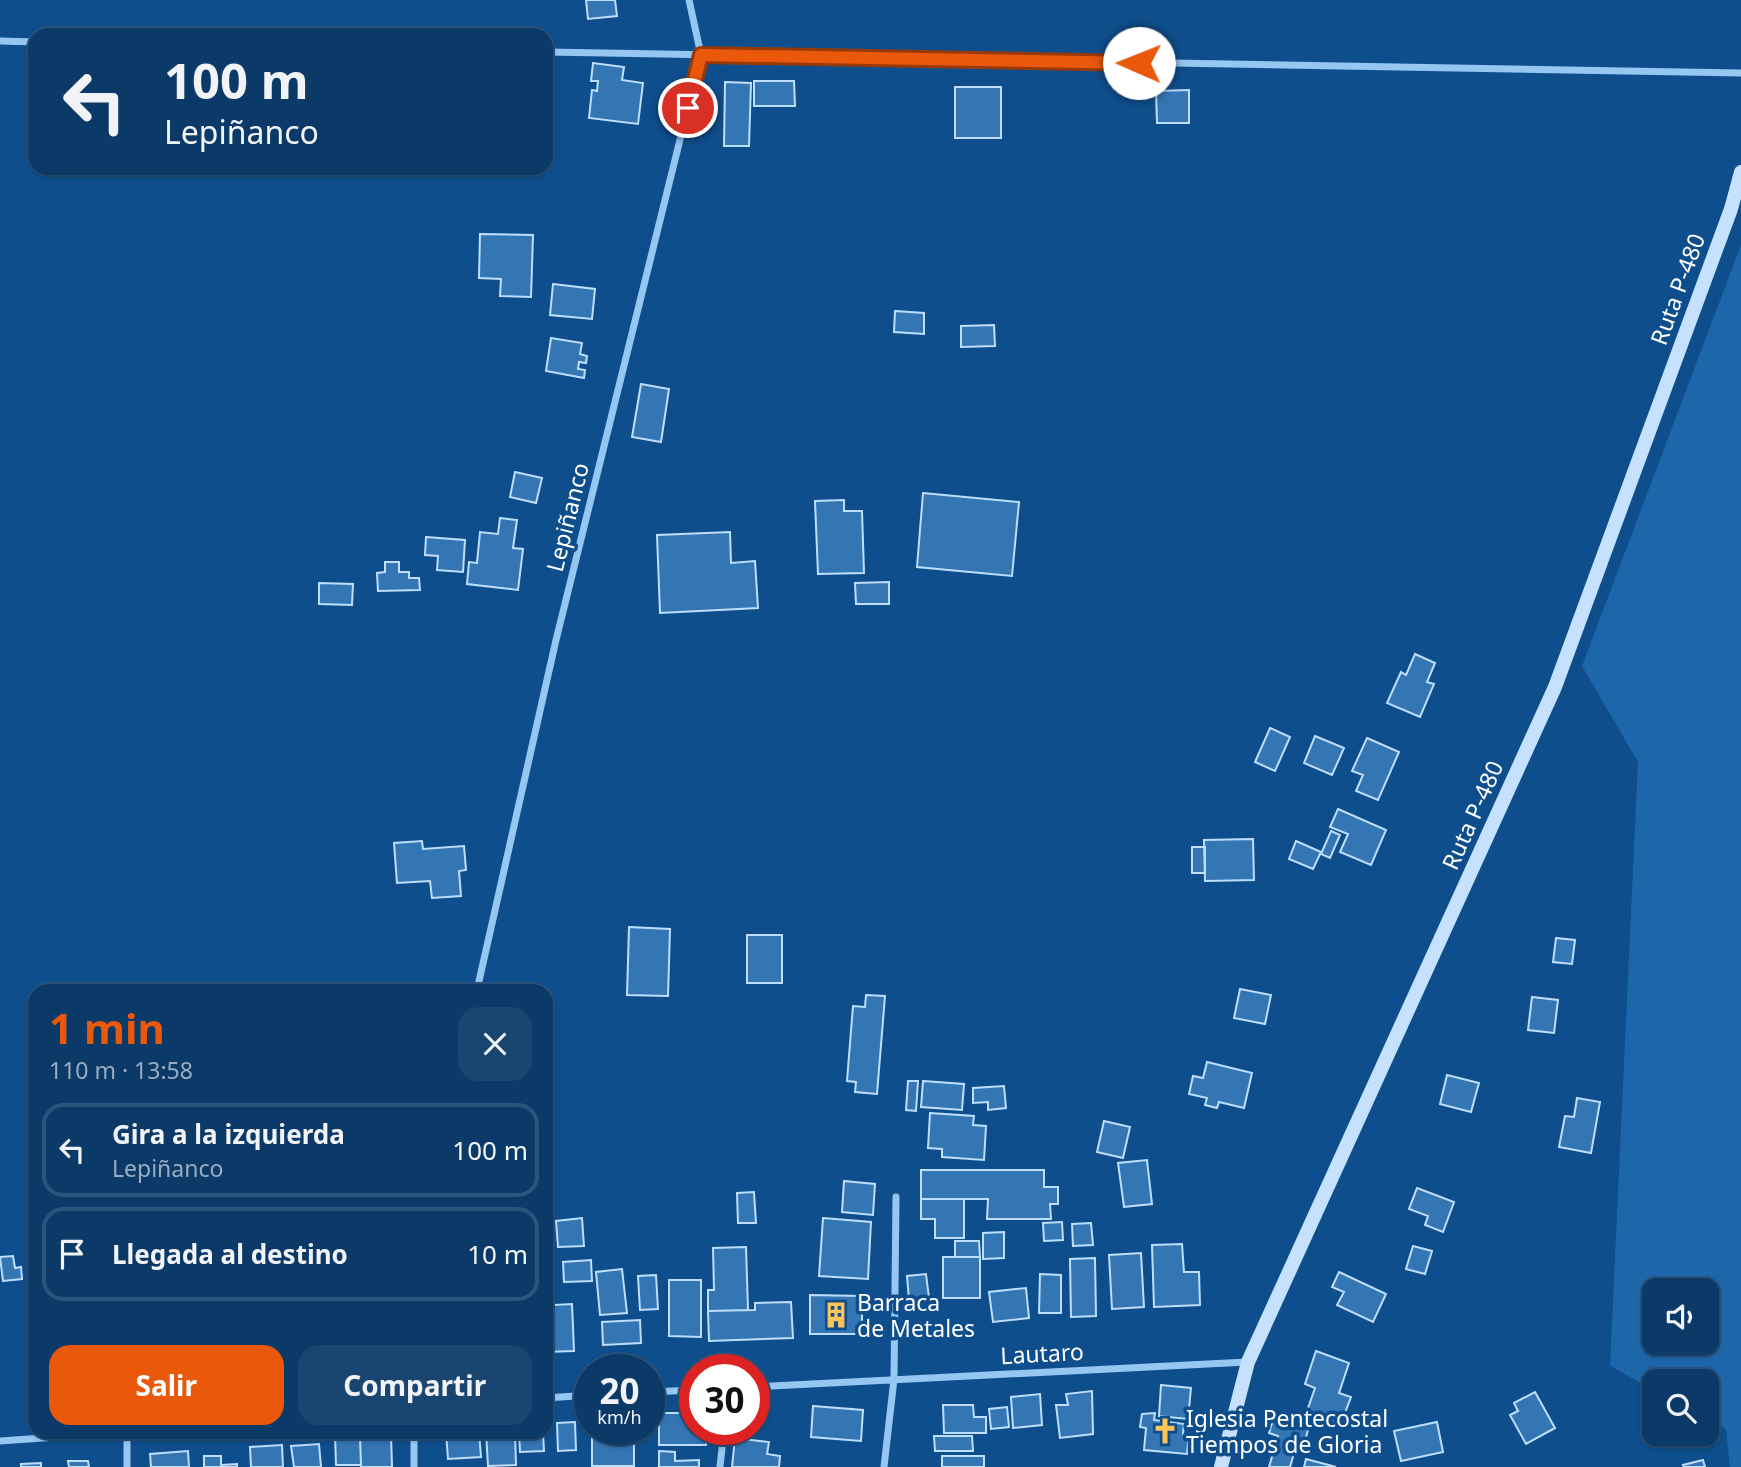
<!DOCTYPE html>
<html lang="es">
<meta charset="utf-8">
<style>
body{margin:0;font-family:"Noto Sans",sans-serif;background:#194571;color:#f1f3f6;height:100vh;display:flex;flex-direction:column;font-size:26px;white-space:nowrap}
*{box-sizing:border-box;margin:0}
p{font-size:23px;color:#9aadc0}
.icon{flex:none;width:38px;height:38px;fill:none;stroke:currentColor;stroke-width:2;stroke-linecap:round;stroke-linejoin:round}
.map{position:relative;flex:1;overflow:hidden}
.sheet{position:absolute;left:28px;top:984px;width:525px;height:455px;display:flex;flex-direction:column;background:#0b3a69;border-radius:21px;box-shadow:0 2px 5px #0004,0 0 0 2px #2b547d}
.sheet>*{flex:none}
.hud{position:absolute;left:28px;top:28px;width:525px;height:147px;border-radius:21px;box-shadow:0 2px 5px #0004,0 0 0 2px #2b547d;background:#0b3a69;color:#f1f3f6;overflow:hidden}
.controls{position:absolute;left:1642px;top:1278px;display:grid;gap:14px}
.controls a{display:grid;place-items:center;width:77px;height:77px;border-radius:14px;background:#0b3a69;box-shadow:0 2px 5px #0004,0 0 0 2px #2b547d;font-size:35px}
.speed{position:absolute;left:574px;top:1354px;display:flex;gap:14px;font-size:35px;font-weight:700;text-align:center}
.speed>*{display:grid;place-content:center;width:91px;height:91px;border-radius:50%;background:#0b3a69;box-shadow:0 2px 5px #0004,0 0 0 2px #2b547d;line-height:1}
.speed small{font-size:18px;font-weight:400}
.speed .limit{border:10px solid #d22;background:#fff;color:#111}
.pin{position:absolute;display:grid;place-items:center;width:60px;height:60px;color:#fff;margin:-30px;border:4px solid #fff;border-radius:50%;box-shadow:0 2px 7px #0007}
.me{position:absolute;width:77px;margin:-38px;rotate:271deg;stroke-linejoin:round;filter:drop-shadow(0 0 5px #0008)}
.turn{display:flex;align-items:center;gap:24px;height:147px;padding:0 21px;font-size:32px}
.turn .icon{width:91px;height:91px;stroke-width:2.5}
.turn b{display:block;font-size:49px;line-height:60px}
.round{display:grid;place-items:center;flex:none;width:74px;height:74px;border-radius:21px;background:#194571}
.headline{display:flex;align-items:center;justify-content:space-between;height:119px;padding:0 21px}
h1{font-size:42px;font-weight:700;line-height:52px;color:#ea580c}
.action{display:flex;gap:14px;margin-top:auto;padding:14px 21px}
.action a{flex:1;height:80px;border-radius:21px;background:#ea580c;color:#fff;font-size:28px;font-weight:700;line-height:80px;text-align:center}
.action a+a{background:#194571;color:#f1f3f6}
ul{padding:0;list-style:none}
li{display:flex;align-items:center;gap:21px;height:94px;margin:0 14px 10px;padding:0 7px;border:4px solid #2b547d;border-radius:21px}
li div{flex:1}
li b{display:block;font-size:26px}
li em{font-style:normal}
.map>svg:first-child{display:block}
.green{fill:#1e66aa;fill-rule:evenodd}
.building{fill:#3475b4;stroke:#bddefd;stroke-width:2}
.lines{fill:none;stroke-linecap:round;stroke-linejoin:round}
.street{stroke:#96c6f2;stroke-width:7}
.secondary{stroke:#c5e1fd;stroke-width:14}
.route-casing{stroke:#983908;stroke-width:18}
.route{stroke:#ea580c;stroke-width:12}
.labels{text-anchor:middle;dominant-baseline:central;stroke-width:7;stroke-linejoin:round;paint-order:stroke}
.street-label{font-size:23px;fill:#fff;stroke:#0f4e8c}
.poi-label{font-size:23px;fill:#fff;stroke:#0f4e8c;text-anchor:start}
</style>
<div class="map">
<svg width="1741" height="1467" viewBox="0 0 1741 1467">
<rect width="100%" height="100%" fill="#0f4e8c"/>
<path class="green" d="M 1741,245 L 1741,1467 L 1730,1467 L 1726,1429 L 1706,1418 L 1706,1381 L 1654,1381 L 1654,1390 L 1610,1366 L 1638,762 L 1582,666 ZM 1654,1290 L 1706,1290 L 1706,1342 L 1654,1342 Z"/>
<path class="building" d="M 586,0 L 615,0 L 617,16 L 588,19 Z
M 593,63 L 624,67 L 622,80 L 643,83 L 638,124 L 589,118 L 592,90 L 597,91 L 598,81 L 591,81 Z
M 754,81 L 794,81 L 795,106 L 754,106 Z
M 725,82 L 751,83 L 749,146 L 724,146 Z
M 955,87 L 1001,87 L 1001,138 L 955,138 Z
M 1189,90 L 1189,123 L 1157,123 L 1156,91 Z
M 480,234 L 533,235 L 531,297 L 500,296 L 501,279 L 479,278 Z
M 553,284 L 595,289 L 592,319 L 550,315 Z
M 895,311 L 924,313 L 924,334 L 894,332 Z
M 994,325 L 995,346 L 961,347 L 961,326 Z
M 551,338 L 582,343 L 580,354 L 587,356 L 586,363 L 579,362 L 578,369 L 585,370 L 584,378 L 546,371 Z
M 641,384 L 669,389 L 661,442 L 632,437 Z
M 515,472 L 542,478 L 536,503 L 510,497 Z
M 923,493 L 1019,502 L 1012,576 L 917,567 Z
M 844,500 L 844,511 L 862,511 L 864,573 L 818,574 L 815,501 Z
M 500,518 L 517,520 L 513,548 L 523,549 L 518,590 L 467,584 L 469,562 L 477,563 L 480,532 L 498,534 Z
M 730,532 L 731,563 L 755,561 L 758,608 L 660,613 L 657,535 Z
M 426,537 L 465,540 L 463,572 L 437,570 L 438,556 L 425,555 Z
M 385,562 L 399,562 L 399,572 L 409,572 L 409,578 L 419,578 L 420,590 L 378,591 L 377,573 L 385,572 Z
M 889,582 L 889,604 L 856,604 L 855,583 Z
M 319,583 L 353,584 L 352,605 L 319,604 Z
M 1415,654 L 1435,663 L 1427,682 L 1434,684 L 1420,717 L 1387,703 L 1401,672 L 1406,675 Z
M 1270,728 L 1290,737 L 1275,771 L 1255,762 Z
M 1315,736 L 1344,748 L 1332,775 L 1304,763 Z
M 1367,738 L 1399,752 L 1378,800 L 1356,791 L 1363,775 L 1352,771 Z
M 1338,809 L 1386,830 L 1371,865 L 1340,852 L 1348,834 L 1330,827 Z
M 1331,831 L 1340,835 L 1330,858 L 1321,854 Z
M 1253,839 L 1254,880 L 1205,881 L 1204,840 Z
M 422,841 L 423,849 L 464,846 L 466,870 L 459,871 L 461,896 L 432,898 L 430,881 L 397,883 L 394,843 Z
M 1296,841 L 1321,852 L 1313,869 L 1289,859 Z
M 1192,847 L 1205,847 L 1205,873 L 1192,873 Z
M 629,927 L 670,929 L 668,996 L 627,995 Z
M 747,935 L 782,935 L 782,983 L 747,983 Z
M 1556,938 L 1575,940 L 1572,964 L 1553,962 Z
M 1240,989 L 1271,995 L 1265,1024 L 1234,1018 Z
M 866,995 L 885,996 L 877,1094 L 855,1092 L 856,1082 L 847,1081 L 853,1006 L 865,1007 Z
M 1532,997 L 1558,1000 L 1554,1033 L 1528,1030 Z
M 1207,1062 L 1252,1073 L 1244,1108 L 1219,1102 L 1217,1108 L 1205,1105 L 1207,1098 L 1189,1094 L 1193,1076 L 1203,1078 Z
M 1447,1075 L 1479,1083 L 1471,1112 L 1440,1104 Z
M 908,1081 L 918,1081 L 916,1111 L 906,1110 Z
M 923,1081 L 964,1084 L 962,1110 L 921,1107 Z
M 1004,1086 L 1006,1108 L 988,1110 L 988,1102 L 973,1103 L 973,1088 Z
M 1577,1098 L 1600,1102 L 1591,1153 L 1559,1147 L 1565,1116 L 1574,1117 Z
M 930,1113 L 974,1116 L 973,1125 L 986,1126 L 984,1160 L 942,1157 L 942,1149 L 928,1148 Z
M 1104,1121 L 1130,1127 L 1123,1158 L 1097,1152 Z
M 1147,1160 L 1152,1204 L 1124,1207 L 1118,1163 Z
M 921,1170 L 1044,1170 L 1044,1187 L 1058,1187 L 1058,1204 L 1050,1204 L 1051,1219 L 987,1219 L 988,1199 L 921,1199 Z
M 844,1181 L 875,1184 L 873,1215 L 842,1212 Z
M 1417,1188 L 1454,1202 L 1443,1232 L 1425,1225 L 1428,1216 L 1409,1209 Z
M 754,1192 L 756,1223 L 738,1223 L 737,1193 Z
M 921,1199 L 964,1199 L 964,1238 L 935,1238 L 935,1219 L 921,1219 Z
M 582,1218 L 584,1246 L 558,1247 L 556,1221 Z
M 823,1218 L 871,1222 L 868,1279 L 819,1276 Z
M 1062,1222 L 1063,1240 L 1044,1241 L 1043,1223 Z
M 1091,1223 L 1093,1245 L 1073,1246 L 1072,1224 Z
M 1004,1232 L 1004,1258 L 983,1259 L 983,1233 Z
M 955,1241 L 979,1241 L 980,1257 L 955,1257 Z
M 1182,1244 L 1184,1272 L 1199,1272 L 1200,1305 L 1154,1307 L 1152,1245 Z
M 1413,1246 L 1432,1251 L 1425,1274 L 1406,1269 Z
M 746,1247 L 748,1310 L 708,1311 L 708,1290 L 714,1290 L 713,1248 Z
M 1141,1253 L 1144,1307 L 1112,1309 L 1109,1255 Z
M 13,1256 L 15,1268 L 21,1267 L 22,1279 L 3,1281 L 0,1257 Z
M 943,1257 L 980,1257 L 980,1298 L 943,1298 Z
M 1095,1258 L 1096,1316 L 1071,1317 L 1070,1259 Z
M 591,1260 L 592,1281 L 564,1282 L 563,1262 Z
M 622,1269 L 627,1313 L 600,1315 L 596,1272 Z
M 1339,1272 L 1386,1294 L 1373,1322 L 1337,1305 L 1344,1292 L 1332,1287 Z
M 926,1274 L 929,1298 L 909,1300 L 907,1276 Z
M 1040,1274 L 1061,1275 L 1061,1313 L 1039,1313 Z
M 656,1275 L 658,1309 L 640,1310 L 638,1276 Z
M 669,1280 L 701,1280 L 701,1337 L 669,1336 Z
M 1026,1288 L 1029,1318 L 993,1322 L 989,1292 Z
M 553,1291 L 554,1305 L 572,1304 L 574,1351 L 546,1352 L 546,1292 Z
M 810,1295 L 862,1296 L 862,1334 L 810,1334 Z
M 791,1302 L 793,1338 L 709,1341 L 708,1311 L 755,1310 L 755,1303 Z
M 640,1320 L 641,1343 L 603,1345 L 602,1322 Z
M 1316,1351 L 1349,1363 L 1339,1393 L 1351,1397 L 1340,1426 L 1306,1414 L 1315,1388 L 1305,1384 Z
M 1161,1385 L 1191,1388 L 1188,1419 L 1159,1416 Z
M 1092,1391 L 1093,1434 L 1060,1438 L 1056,1405 L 1068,1405 L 1066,1394 Z
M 1535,1392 L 1555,1428 L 1526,1444 L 1510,1415 L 1518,1411 L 1514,1403 Z
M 1040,1394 L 1042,1425 L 1013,1428 L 1011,1397 Z
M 943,1405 L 973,1405 L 974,1417 L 986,1417 L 986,1433 L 944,1433 Z
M 813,1406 L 863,1410 L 861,1441 L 811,1437 Z
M 1007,1407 L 1009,1427 L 991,1429 L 989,1409 Z
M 659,1413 L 695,1413 L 695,1430 L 706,1430 L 706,1445 L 659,1445 Z
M 1155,1413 L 1154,1420 L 1184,1424 L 1183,1434 L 1189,1435 L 1187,1454 L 1144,1450 L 1146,1428 L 1140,1427 L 1142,1414 Z
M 1274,1416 L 1309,1426 L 1304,1445 L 1297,1443 L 1290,1467 L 1269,1467 L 1278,1436 L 1269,1433 Z
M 575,1422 L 576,1450 L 558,1451 L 557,1423 Z
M 1437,1422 L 1443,1452 L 1401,1461 L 1394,1431 Z
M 592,1430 L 634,1430 L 634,1466 L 592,1466 Z
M 446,1432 L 479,1432 L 481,1457 L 448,1459 Z
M 486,1432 L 515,1432 L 516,1465 L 488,1466 Z
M 519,1432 L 543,1432 L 544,1451 L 520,1452 Z
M 335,1435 L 360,1435 L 361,1465 L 336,1465 Z
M 360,1435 L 391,1435 L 392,1467 L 361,1467 Z
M 934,1436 L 972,1436 L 973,1451 L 935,1451 Z
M 735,1438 L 769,1442 L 767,1454 L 780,1456 L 779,1467 L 732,1467 Z
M 319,1444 L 321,1467 L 294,1467 L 291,1446 Z
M 282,1445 L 283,1467 L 251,1467 L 250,1447 Z
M 188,1451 L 189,1467 L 151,1467 L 150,1454 Z
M 659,1451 L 675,1452 L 675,1461 L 699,1460 L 699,1467 L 659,1467 Z
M 204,1456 L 221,1456 L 221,1465 L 237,1464 L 237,1467 L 204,1467 Z
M 942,1456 L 984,1456 L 984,1467 L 942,1467 Z
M 1306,1459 L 1336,1467 L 1304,1467 Z
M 1703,1460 L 1705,1467 L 1684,1467 L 1683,1465 Z
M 68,1461 L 88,1461 L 89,1467 L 69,1467 Z
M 41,1463 L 41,1467 L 21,1467 L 21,1464 Z"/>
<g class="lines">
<path class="street" d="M 0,41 L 35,42
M 546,52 L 1741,73
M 477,990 L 556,640 L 701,55 L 689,0
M 754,1387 L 1247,1362
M 649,1392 L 695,1390
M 546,1398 L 590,1395
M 0,1441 L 130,1432
M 127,1467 L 127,1432
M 414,1467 L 414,1432
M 720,1467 L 724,1430
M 884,1467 L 894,1379 L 896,1197"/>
<path class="secondary" d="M 1221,1467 L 1248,1362 L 1555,687 L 1731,209 L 1741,172"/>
</g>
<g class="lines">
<g class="route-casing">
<path id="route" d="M 688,108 L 701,55 L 1139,63"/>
</g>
<use href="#route" class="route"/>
</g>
<defs>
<g id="building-bare" transform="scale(2.1)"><path d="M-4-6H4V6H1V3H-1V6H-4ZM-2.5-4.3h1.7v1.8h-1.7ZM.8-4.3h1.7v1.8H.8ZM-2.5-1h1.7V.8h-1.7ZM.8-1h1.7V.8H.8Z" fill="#ffc458" stroke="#0f4e8c" stroke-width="2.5" paint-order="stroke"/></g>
<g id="church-bare" transform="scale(2.1)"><path d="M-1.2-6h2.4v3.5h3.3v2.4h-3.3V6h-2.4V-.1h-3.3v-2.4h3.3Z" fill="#ffc458" stroke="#0f4e8c" stroke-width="2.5" paint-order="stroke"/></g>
</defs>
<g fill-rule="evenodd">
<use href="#building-bare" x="836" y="1315"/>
<use href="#church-bare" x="1165" y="1431"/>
</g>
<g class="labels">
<g class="street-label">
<text transform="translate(1677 289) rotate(-70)">Ruta P-480</text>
<text transform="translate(567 517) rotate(-76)">Lepiñanco</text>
<text transform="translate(1472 815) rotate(-66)">Ruta P-480</text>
<text transform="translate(1042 1353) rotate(-3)">Lautaro</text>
</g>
<g class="poi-label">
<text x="857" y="1302">Barraca<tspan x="857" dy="26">de Metales</tspan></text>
<text x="1186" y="1418">Iglesia Pentecostal<tspan x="1186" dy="26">Tiempos de Gloria</tspan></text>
</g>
</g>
</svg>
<div class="controls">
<a><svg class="icon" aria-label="sound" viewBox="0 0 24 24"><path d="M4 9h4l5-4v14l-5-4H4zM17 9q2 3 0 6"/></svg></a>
<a><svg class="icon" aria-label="search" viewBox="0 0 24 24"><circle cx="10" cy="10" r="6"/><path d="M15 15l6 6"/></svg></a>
</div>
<div class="speed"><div>20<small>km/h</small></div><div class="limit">30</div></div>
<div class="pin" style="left:688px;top:108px;background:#d93025"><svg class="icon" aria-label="arrive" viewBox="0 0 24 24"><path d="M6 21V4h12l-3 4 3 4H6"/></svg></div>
<svg class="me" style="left:1139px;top:63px" viewBox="-20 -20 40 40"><circle r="19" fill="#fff"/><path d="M0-13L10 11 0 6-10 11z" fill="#ea580c"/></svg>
<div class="hud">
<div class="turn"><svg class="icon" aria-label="left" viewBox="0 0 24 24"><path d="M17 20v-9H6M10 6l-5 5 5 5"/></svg><div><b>100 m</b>Lepiñanco</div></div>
</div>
<section class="sheet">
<div class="headline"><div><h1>1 min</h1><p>110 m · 13:58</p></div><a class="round"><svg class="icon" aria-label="close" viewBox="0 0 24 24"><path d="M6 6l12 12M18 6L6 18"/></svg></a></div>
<ul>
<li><svg class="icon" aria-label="left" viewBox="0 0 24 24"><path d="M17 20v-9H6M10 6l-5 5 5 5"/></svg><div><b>Gira a la izquierda</b><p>Lepiñanco</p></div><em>100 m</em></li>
<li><svg class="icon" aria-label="arrive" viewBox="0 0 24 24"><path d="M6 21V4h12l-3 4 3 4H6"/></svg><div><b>Llegada al destino</b></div><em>10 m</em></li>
</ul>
<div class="action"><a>Salir</a><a>Compartir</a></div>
</section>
</div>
